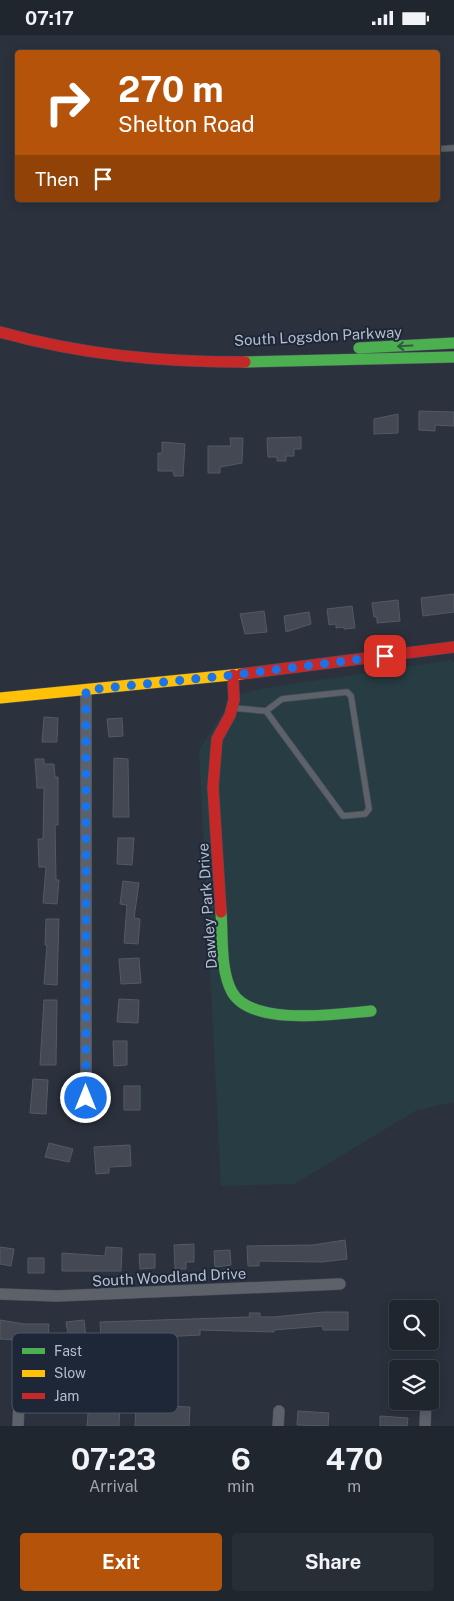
<!DOCTYPE html>
<style>
body{margin:0;font-family:"Public Sans",sans-serif;background:#282e36;color:#f1f3f6;height:100vh;display:flex;flex-direction:column;font-size:19px;white-space:nowrap}
*{box-sizing:border-box;margin:0}
p{font-size:16px;color:#a2a5aa}
.icon{flex:none;width:28px;height:28px;fill:none;stroke:currentColor;stroke-width:2;stroke-linecap:round;stroke-linejoin:round}
.map{position:relative;height:1391px;overflow:hidden}
.drawer{display:flex;flex-direction:column;background:#20262e;flex:1}
.drawer>*{flex:none}
.top-card{position:absolute;left:15px;top:15px;width:425px;height:152px;border-radius:5px;box-shadow:0 2px 12px #0003,0 0 0 1px #3d434a;background:#b45309;color:#fff;overflow:hidden}
.fabs{position:absolute;left:389px;top:1265px;display:grid;gap:10px}
.fabs a{display:grid;place-items:center;width:50px;height:50px;border-radius:5px;background:#20262e;box-shadow:0 2px 12px #0003,0 0 0 1px #3d434a;font-size:25px}
.pin{position:absolute;display:grid;place-items:center;width:42px;height:42px;color:#fff;margin:-21px;border-radius:10px;box-shadow:0 2px 8px #0006}
.me{position:absolute;width:55px;margin:-28px;rotate:0deg;stroke-linejoin:round;filter:drop-shadow(0 0 4px #0008)}
.turn{display:flex;align-items:center;gap:18px;height:105px;padding:0 20px;font-size:22px}
.turn .icon{width:65px;height:65px;stroke-width:2.5}
.turn b{display:block;font-size:35px;line-height:42px}
.then{display:flex;align-items:center;height:48px;padding:0 20px;background:#0003;gap:10px;font-size:19px}
.eta{display:flex;justify-content:space-evenly;align-items:center;height:85px;text-align:center}
.eta b{font-size:30px;font-weight:700;line-height:35px}
.action{display:flex;gap:10px;margin-top:auto;padding:10px 20px}
.action a{flex:1;height:58px;border-radius:5px;background:#b45309;color:#fff;font-size:20px;font-weight:700;line-height:58px;text-align:center}
.action a+a{background:#282e36;color:#f1f3f6}
.status{display:flex;justify-content:space-between;align-items:center;height:35px;padding:0 25px;background:#20262e;direction:ltr}
.status svg{height:14px;fill:currentColor}
.map>svg:first-child{display:block}
.green{fill:#273d43}
.building{fill:#434852;stroke:#535a64}
.lines{fill:none;stroke-linecap:round;stroke-linejoin:round}
.lane-casing{stroke:#4a4e57;stroke-width:7}
.street-casing{stroke:#4a4e57;stroke-width:12}
.fast-casing{stroke:#4a4e57;stroke-width:12}
.slow-casing{stroke:#4a4e57;stroke-width:12}
.jam-casing{stroke:#4a4e57;stroke-width:12}
.lane{stroke:#5c616a;stroke-width:5.5}
.street{stroke:#5c616a;stroke-width:11}
.fast{stroke:#4caf50;stroke-width:11}
.slow{stroke:#ffc107;stroke-width:11}
.jam{stroke:#c62828;stroke-width:11}
.oneway{stroke:#305d42}
.route{stroke:#1a73e8;stroke-width:9;stroke-dasharray:0 16.2}
.labels{text-anchor:middle;dominant-baseline:central;stroke-width:4;stroke-linejoin:round;paint-order:stroke}
.street-label{font-size:15px;fill:#b6bdcd;stroke:#1d2738}
.key{fill:#1d2738;stroke:#4b5465;stroke-width:1}
.key-label{font-size:14px;fill:#b6bdcd}
</style>
<div class="status"><b>07:17</b><svg viewBox="0 0 49 12"><path d="M0 12V9h3v3zM5 12V6h3v6zM10 12V3h3v9zM15 12V0h3v12zM26 1h20v11H26zM47 4h2v5h-2z"/></svg></div>
<div class="map">
<svg width="454" height="1391" viewBox="0 0 454 1391">
<rect width="100%" height="100%" fill="#2b323d"/>
<path class="green" d="M 450,625 L 454,627 L 454,1067 L 417,1075 L 294,1149 L 221,1151 L 199,715 L 225,674 L 227,663 L 260,654 Z"/>
<path class="building" d="M 419,376 L 454,377 L 454,391 L 435,390 L 435,396 L 419,395 Z
M 398,379 L 398,398 L 374,399 L 374,384 Z
M 301,402 L 301,414 L 294,414 L 294,421 L 286,421 L 286,426 L 277,426 L 277,422 L 268,422 L 267,403 Z
M 230,403 L 243,403 L 242,428 L 220,432 L 220,438 L 208,438 L 208,411 L 231,411 Z
M 162,407 L 185,409 L 183,441 L 174,441 L 173,436 L 158,436 L 158,418 L 162,418 Z
M 454,559 L 454,577 L 423,581 L 421,563 Z
M 398,565 L 400,586 L 377,588 L 377,582 L 374,582 L 372,568 Z
M 352,571 L 355,593 L 344,594 L 344,592 L 336,593 L 336,589 L 329,590 L 327,574 Z
M 264,576 L 267,597 L 245,599 L 240,579 Z
M 309,577 L 311,589 L 286,597 L 284,581 Z
M 44,682 L 58,683 L 57,707 L 42,707 Z
M 122,683 L 123,701 L 109,702 L 107,684 Z
M 114,723 L 128,724 L 129,782 L 113,782 Z
M 35,724 L 44,724 L 44,729 L 54,729 L 55,742 L 58,742 L 58,790 L 55,790 L 56,845 L 59,845 L 57,869 L 43,868 L 46,832 L 39,832 L 38,804 L 43,804 L 44,753 L 37,753 Z
M 118,803 L 134,803 L 132,830 L 117,829 Z
M 123,846 L 139,848 L 134,883 L 140,884 L 138,909 L 124,908 L 127,870 L 120,869 Z
M 46,884 L 59,884 L 57,950 L 44,949 L 47,910 L 45,910 Z
M 139,923 L 141,948 L 121,949 L 119,924 Z
M 119,964 L 139,965 L 138,988 L 117,987 Z
M 44,965 L 57,965 L 56,1030 L 40,1030 Z
M 113,1006 L 127,1006 L 127,1030 L 114,1031 Z
M 33,1044 L 48,1045 L 46,1079 L 30,1078 Z
M 124,1051 L 140,1051 L 140,1075 L 124,1075 Z
M 49,1108 L 73,1114 L 69,1127 L 45,1122 Z
M 130,1110 L 131,1131 L 109,1132 L 109,1138 L 96,1139 L 94,1112 Z
M 345,1205 L 347,1224 L 322,1227 L 259,1226 L 259,1231 L 248,1231 L 247,1211 L 313,1210 Z
M 194,1209 L 194,1227 L 186,1227 L 186,1234 L 175,1234 L 174,1210 Z
M 0,1212 L 14,1214 L 11,1231 L 0,1229 Z
M 106,1212 L 122,1213 L 121,1236 L 62,1236 L 62,1218 L 105,1221 Z
M 230,1215 L 231,1230 L 215,1232 L 214,1216 Z
M 139,1219 L 155,1219 L 155,1233 L 140,1234 Z
M 28,1223 L 44,1223 L 44,1238 L 28,1238 Z
M 323,1277 L 348,1277 L 348,1295 L 323,1295 L 323,1291 L 274,1295 L 274,1297 L 200,1295 L 200,1300 L 162,1302 L 162,1307 L 138,1307 L 138,1302 L 101,1304 L 100,1287 L 250,1282 L 249,1278 L 260,1278 L 260,1282 L 274,1282 Z
M 0,1285 L 24,1289 L 49,1289 L 48,1307 L 0,1304 Z
M 84,1285 L 86,1302 L 69,1304 L 66,1287 Z
M 89,1368 L 120,1369 L 119,1391 L 87,1391 Z
M 136,1370 L 190,1372 L 189,1391 L 135,1391 Z
M 298,1376 L 329,1378 L 328,1391 L 297,1390 Z
M 380,1381 L 408,1383 L 407,1391 L 380,1391 Z"/>
<g class="lines">
<g class="lane-casing">
<path id="lane" d="M 438,114 L 454,113
M 233,673 L 266,676 L 282,664 L 347,657 L 351,661 L 368,768 L 369,774 L 365,779 L 343,781 L 266,676"/>
</g>
<g class="street-casing">
<path id="street" d="M 86,655 L 86,1063
M 0,1259 L 57,1261 L 340,1249
M 18,1391 L 19,1367
M 278,1391 L 279,1376
M 425,1391 L 426,1366"/>
</g>
<g class="fast-casing">
<path id="fast" d="M 359,313 L 454,308
M 245,327 L 454,322
M 221,877 C 223,902 220,935 232,957 C 252,992 338,979 371,976"/>
</g>
<g class="slow-casing">
<path id="slow" d="M 0,663 L 241,639"/>
</g>
<g class="jam-casing">
<path id="jam" d="M 0,297 C 83,320 160,327 245,327
M 241,639 L 454,612
M 221,877 L 213,752 L 217,704 L 230,680 L 234,665 L 233,640"/>
</g>
<use href="#lane" class="lane"/>
<use href="#street" class="street"/>
<use href="#fast" class="fast"/>
<use href="#slow" class="slow"/>
<use href="#jam" class="jam"/>
</g>
<defs><path id="oneway-shaft" d="M-6 0H5M1.5-3L5.5 0L1.5 3" fill="none" stroke-width="1.6" stroke-linecap="round" stroke-linejoin="round" transform="scale(1.25)"/></defs>
<use class="oneway" href="#oneway-shaft" transform="translate(405 311) rotate(177)"/>
<g class="lines">
<path class="route" d="M 86,1063 L 86,655 L 233,640 L 385,621"/>
</g>
<g class="labels">
<g class="street-label">
<text transform="translate(318 301) rotate(-3)">South Logsdon Parkway</text>
<text transform="translate(207 871) rotate(-94)">Dawley Park Drive</text>
<text transform="translate(169 1242) rotate(-3)">South Woodland Drive</text>
</g>
</g>
<rect x="12" y="1298" width="166" height="80" rx="8" class="key"/>
<rect x="22" y="1313" width="23" height="6" fill="#4caf50"/>
<rect x="22" y="1335" width="23" height="7" fill="#ffc107"/>
<rect x="22" y="1358" width="23" height="6" fill="#c62828"/>
<g class="key-label">
<text x="54" y="1321">Fast</text>
<text x="54" y="1343">Slow</text>
<text x="54" y="1366">Jam</text>
</g>
</svg>
<div class="fabs">
<a><svg class="icon" aria-label="search" viewBox="0 0 24 24"><circle cx="10" cy="10" r="6"/><path d="M15 15l6 6"/></svg></a>
<a><svg class="icon" aria-label="layers" viewBox="0 0 24 24"><path d="M12 4l9 5-9 5-9-5zM3 14l9 5 9-5"/></svg></a>
</div>
<div class="pin" style="left:385px;top:621px;background:#d93025"><svg class="icon" aria-label="arrive" viewBox="0 0 24 24"><path d="M6 21V4h12l-3 4 3 4H6"/></svg></div>
<svg class="me" style="left:86px;top:1063px" viewBox="-20 -20 40 40"><circle r="17" fill="#1a73e8" stroke="#fff" stroke-width="3"/><path d="M0-11L8 9 0 5-8 9z" fill="#fff"/></svg>
<div class="top-card">
<div class="turn"><svg class="icon" aria-label="right" viewBox="0 0 24 24"><path d="M7 20v-9h11M14 6l5 5-5 5"/></svg><div><b>270 m</b>Shelton Road</div></div>
<div class="then">Then<svg class="icon" aria-label="arrive" viewBox="0 0 24 24"><path d="M6 21V4h12l-3 4 3 4H6"/></svg></div>
</div>
</div>
<section class="drawer">
<div class="eta">
<div><b>07:23</b><p>Arrival</p></div>
<div><b>6</b><p>min</p></div>
<div><b>470</b><p>m</p></div>
</div>
<div class="action"><a>Exit</a><a>Share</a></div>
</section>
